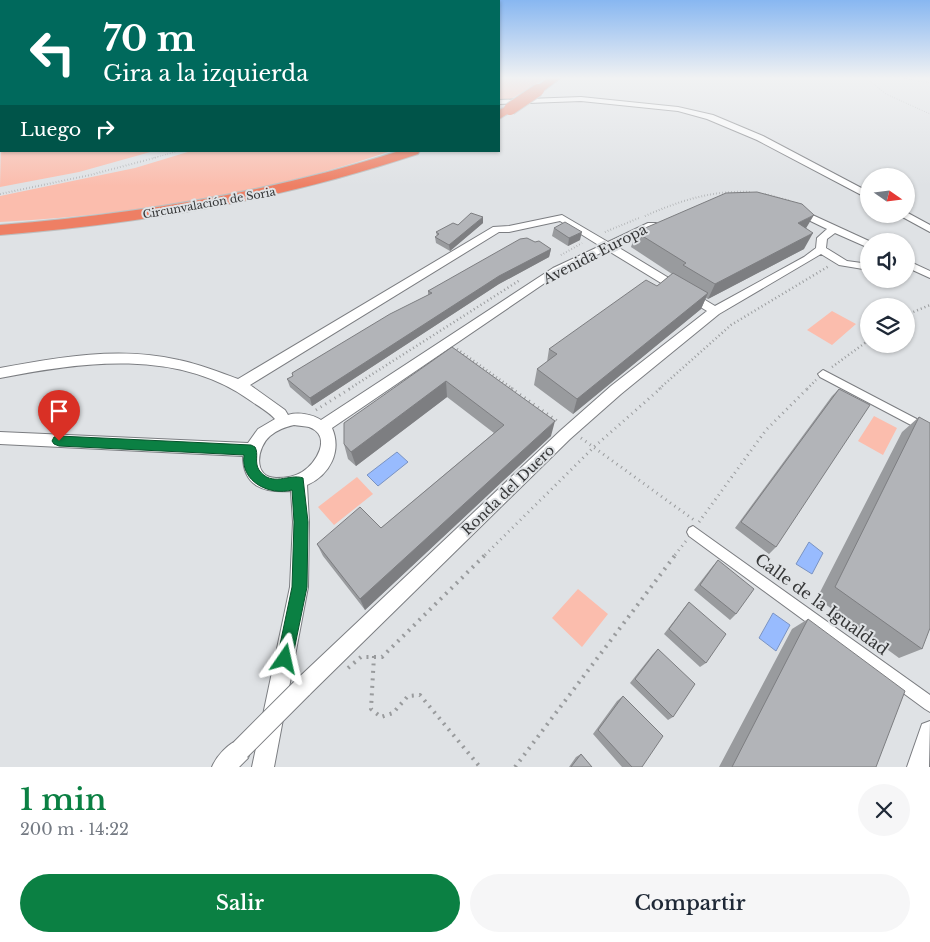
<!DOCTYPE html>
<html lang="es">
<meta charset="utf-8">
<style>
body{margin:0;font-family:"Libre Baskerville",serif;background:#f6f6f7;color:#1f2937;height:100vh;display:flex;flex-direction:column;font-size:19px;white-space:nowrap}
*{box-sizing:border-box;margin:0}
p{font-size:16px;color:#747a83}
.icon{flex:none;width:28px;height:28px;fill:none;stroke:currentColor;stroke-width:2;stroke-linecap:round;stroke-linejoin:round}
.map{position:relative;height:767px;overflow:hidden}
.sheet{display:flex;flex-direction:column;background:#fff;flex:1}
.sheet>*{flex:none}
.top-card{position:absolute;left:0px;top:0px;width:500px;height:152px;box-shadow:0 1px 4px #0004;background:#00695c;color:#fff;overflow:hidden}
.needle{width:32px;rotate:104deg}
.buttons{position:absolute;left:860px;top:168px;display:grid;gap:10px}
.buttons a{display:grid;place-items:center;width:55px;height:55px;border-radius:50%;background:#fff;box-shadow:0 1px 4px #0004;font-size:25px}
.pin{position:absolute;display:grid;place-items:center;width:42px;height:42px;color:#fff;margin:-51px -21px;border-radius:50% 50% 50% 0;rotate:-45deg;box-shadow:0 0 5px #0007}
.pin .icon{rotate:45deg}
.me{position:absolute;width:55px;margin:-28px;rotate:11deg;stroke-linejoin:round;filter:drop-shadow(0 0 4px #0008)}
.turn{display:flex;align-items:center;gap:18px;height:105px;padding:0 20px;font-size:22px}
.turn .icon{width:65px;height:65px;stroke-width:2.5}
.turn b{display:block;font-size:35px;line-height:42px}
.then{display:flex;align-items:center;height:48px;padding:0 20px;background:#0003;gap:10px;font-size:19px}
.round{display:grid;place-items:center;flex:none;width:52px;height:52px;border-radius:26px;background:#f6f6f7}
.headline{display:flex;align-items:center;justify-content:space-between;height:85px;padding:0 20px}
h1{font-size:30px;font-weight:600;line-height:38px;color:#0b8043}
.cta{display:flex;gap:10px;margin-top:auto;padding:10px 20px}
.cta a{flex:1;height:58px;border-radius:30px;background:#0b8043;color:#fff;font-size:20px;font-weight:600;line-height:58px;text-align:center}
.cta a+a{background:#f6f6f7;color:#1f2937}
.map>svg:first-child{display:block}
.green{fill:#fbbdad}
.water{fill:#98bbfe;stroke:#7a93c2}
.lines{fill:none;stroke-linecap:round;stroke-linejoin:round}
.pedestrian-casing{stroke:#7b7d81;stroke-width:2}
.minor-casing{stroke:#7b7d81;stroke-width:2}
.trunk-casing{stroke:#bebfbf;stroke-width:2}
.path-far4{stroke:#999b9d;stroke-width:1;stroke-dasharray:0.5 2;stroke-linecap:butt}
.path-far3{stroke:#999b9d;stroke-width:2;stroke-dasharray:0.5 2.5;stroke-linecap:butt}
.path-far2{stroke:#999b9d;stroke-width:2.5;stroke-dasharray:1 3;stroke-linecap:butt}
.path-far1{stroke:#999b9d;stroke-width:3;stroke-dasharray:1 4.5;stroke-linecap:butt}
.path{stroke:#999b9d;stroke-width:4;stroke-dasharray:2 5.5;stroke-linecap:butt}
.pedestrian{fill:#fff;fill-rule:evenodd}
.minor{fill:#fff;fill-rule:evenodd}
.trunk{fill:#ee7f64;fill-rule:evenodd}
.minor-bridge-casing{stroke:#7b7d81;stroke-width:22;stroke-linecap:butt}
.trunk-bridge-casing{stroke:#bebfbf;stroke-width:14;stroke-linecap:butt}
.minor-bridge{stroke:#fff;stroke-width:20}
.trunk-bridge{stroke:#ee7f64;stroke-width:12}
.wall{fill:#999b9e}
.shaded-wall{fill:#7d7e81}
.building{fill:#b2b4b8;stroke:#7d7e81}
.route{fill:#0b8043;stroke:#07532c}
.labels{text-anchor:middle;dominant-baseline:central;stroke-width:4;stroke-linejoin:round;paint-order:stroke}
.far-street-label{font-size:11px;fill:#353637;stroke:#dfe2e5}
.street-label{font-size:14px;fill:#353637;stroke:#dfe2e5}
.near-street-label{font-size:16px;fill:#353637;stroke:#dfe2e5}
</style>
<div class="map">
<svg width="930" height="767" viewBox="0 0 930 767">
<rect width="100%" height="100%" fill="#dfe2e5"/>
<path class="green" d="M 499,78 L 547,78 L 499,106 Z
M 1,141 L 1,151 L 154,151 L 79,172 L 0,187 Z
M 191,151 L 391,151 C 266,194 131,215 0,222 L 0,196 L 135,168 Z
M 832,311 L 856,324 L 832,345 L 807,330 Z
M 874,416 L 897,428 L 883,455 L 858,441 Z
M 357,477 L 373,494 L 334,525 L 318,507 Z
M 578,589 L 608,614 L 582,647 L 552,618 Z"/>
<path class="water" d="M 397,452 L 408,462 L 378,486 L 367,475 Z
M 809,542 L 823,553 L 812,574 L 796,564 Z
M 773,613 L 790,625 L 776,651 L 759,638 Z"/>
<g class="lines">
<g class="pedestrian-casing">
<path id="pedestrian" d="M 823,370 L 930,426 L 930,435 L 820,377 L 818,374 Z
M 693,526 L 930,695 L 930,712 L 925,709 L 689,536 L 687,532 L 689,528 Z"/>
</g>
<g class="minor-casing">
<path id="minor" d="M 581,97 L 678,107 L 713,115 L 763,136 L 869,192 L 869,199 L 757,140 L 707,119 L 678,111 L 581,101 L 499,104 L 499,100 Z
M 795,207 L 869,241 L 869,248 L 835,233 L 827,239 L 826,248 L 847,261 L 869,264 L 869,270 L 839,265 L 821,254 L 719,314 L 621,394 L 570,439 L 309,695 L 302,698 L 295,695 L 292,688 L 295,681 L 560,431 L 611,386 L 707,311 L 607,250 L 561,272 L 332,428 C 342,451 330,475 307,485 L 309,522 L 308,587 L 274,767 L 252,767 L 290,587 L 293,522 L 291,491 C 265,493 243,487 243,456 L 0,444 L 0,432 L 248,443 L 258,429 L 275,419 C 269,412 258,406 251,401 C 178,348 82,362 0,378 L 0,368 C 59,357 120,346 179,360 C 199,364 219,372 238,379 L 493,227 L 509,226 L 562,215 L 608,242 L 648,223 L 656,223 L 656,227 L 616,246 L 715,306 L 804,257 L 816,248 L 817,238 L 827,229 L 792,212 L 790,210 ZM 560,221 L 600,246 L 553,268 L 321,420 C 312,414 298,412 288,415 L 285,410 L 250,385 L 499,232 L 509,232 ZM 294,425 C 299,426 305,426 309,427 C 333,436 316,464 302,472 C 294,477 284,478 276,478 C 252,477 257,447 270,436 C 277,430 285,427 294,425 Z
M 906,212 L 930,225 L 930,232 L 897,214 Z
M 906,260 L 930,271 L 930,278 L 906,267 Z
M 930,721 L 929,767 L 907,767 L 922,724 Z
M 240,739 L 248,742 L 251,750 L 248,758 L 239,767 L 212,767 C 217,755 228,744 240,739 Z"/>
</g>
<g class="trunk-casing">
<path id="trunk" d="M 548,78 L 561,78 L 542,92 L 534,92 L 532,90 Z
M 510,105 L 514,106 L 516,109 L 499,119 L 499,110 Z
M 399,151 L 420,151 L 418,154 C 279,200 146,223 0,235 L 0,225 C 136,214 269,193 399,151 Z"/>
</g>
<path class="path-far4" d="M 866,78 L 886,94 L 930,114
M 904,78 L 930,83
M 153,158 L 179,151"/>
<path class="path-far3" d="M 0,194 L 90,175 L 158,157
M 765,194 L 791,201
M 645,216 C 679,201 712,190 750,192
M 605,232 L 639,218
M 561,255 L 582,243"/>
<path class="path-far2" d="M 906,315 L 930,305
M 457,349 L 513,389
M 832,367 L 869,340
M 349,389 L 520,280
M 659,389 L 731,325 L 829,266
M 807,389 L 816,380"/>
<path class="path-far1" d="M 511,388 L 560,423
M 316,410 L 351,388
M 581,438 L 694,520
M 699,522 L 766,430 L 808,388
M 485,555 L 594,447 L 661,388
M 675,555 L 686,541"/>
<path class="path" d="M 374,656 L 371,709 L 381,717 L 393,713 L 408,696 L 420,695 L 480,767
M 348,668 L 361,657 L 382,657 L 486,554
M 515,767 L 676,554"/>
<use href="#pedestrian" class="pedestrian"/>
<use href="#minor" class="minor"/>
<use href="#trunk" class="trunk"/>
<g class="minor-bridge-casing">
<path id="minor-bridge" d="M 240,750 L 302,688"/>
</g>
<g class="trunk-bridge-casing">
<path id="trunk-bridge" d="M 510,109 L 538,90"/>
</g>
<use href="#minor-bridge" class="minor-bridge"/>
<use href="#trunk-bridge" class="trunk-bridge"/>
</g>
<path class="wall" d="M 483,223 L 450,251 L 436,243 L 435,237 L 437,236 L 436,232 L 458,225 Z
M 554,228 L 580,240 L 568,246 L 552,236 Z
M 806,228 L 804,249 L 708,299 L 706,298 L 701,309 L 573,414 L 534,385 L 537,369 L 547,362 L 549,349 L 657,286 L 672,274 L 631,247 L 636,232 Z
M 535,242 L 551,249 L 549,257 L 499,284 L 312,406 L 290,387 L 287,379 L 293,376 L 292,373 L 428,295 L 428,291 Z
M 452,347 L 551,436 L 365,610 L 323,556 L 317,544 L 381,528 L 494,433 L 447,397 L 356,466 L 348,459 L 344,444 Z
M 839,389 L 776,547 L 769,554 L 735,528 L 832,396 Z
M 919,417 L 922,649 L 899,658 L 817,598 L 902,432 Z
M 718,560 L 736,614 L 730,620 L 694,590 L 712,567 Z
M 689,602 L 706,663 L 700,667 L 664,634 L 684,608 Z
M 808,619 L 876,767 L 719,767 L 792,629 Z
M 658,649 L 673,717 L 668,720 L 630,683 L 653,654 Z
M 623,696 L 642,767 L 622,767 L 593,734 L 617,701 Z
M 581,754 L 592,767 L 569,767 L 576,757 Z"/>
<path class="shaded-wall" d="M 814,215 L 805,230 L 798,223 Z
M 483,217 L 483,223 L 450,251 L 449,245 Z
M 582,232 L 580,240 L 568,246 L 569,238 Z
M 813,233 L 804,249 L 708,299 L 715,284 Z
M 551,249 L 549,257 L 499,284 L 312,406 L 310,398 L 499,276 Z
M 708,293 L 701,309 L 573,414 L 577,399 Z
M 446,381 L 447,397 L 356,466 L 351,452 Z
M 555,421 L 551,436 L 365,610 L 360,599 Z"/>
<path class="building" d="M 757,192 L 802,204 L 814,215 L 798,223 L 813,233 L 715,284 L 683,265 L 686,263 L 636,232 L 726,193 Z
M 471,213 L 483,217 L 449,245 L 435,237 L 439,234 L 436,232 L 453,223 L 458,225 Z
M 565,222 L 582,232 L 569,238 L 554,228 Z
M 527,238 L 535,242 L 539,241 L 551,249 L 499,276 L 310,398 L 287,379 L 293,376 L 292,373 L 390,314 L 432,293 L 428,291 L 520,239 Z
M 673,273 L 708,293 L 577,399 L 537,369 L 557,354 L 549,349 L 646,280 L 657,286 Z
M 452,347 L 555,421 L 360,599 L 317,544 L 360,507 L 381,528 L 504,425 L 446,381 L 351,452 L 344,444 L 344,423 Z
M 839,389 L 870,405 L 776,547 L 741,522 Z
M 919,417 L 930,423 L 930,628 L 922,649 L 835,587 Z
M 718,560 L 754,589 L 736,614 L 700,585 Z
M 689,602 L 726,634 L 706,663 L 669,629 Z
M 808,619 L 905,691 L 876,767 L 732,767 Z
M 658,649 L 695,684 L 673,717 L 635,679 Z
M 623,696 L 663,736 L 642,767 L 632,767 L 598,730 Z
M 581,754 L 592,767 L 571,767 Z"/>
<linearGradient id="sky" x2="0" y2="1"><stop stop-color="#88b7f1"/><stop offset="0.42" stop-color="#f1f2f3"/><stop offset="1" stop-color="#f1f2f3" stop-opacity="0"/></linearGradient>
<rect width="930" height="186" fill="url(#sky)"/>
<path class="route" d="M 59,436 L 251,445 L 255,447 C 259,454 254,462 259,470 C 272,488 289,473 303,478 L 308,522 L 307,587 L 291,665 L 285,668 L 279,665 L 277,659 L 292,587 L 294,522 L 292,490 C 270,496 240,482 244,455 L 59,446 L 54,444 L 52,441 L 54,437 Z"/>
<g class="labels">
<g class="far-street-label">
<text transform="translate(209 203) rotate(-10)">Circunvalación de Soria</text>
</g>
<g class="street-label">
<text transform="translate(595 254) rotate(-27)">Avenida Europa</text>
<text transform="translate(508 490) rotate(-44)">Ronda del Duero</text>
</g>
<g class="near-street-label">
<text transform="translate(822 604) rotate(36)">Calle de la Igualdad</text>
</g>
</g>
</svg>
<div class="buttons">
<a><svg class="needle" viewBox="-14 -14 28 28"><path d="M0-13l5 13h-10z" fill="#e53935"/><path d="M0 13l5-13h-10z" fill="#747a83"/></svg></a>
<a><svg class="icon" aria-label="sound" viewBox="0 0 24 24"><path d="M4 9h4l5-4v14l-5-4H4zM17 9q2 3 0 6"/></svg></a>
<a><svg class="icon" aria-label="layers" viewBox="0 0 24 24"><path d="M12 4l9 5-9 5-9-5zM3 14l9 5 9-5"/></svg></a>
</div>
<div class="pin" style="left:59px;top:441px;background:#d93025"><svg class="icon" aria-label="arrive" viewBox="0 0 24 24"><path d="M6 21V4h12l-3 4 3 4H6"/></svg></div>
<svg class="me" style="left:285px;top:659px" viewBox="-20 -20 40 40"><path d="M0-17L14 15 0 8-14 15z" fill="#0b8043" stroke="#fff" stroke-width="4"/></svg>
<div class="top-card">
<div class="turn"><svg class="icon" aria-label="left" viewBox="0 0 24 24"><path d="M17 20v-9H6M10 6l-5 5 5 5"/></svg><div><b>70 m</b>Gira a la izquierda</div></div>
<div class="then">Luego<svg class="icon" aria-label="right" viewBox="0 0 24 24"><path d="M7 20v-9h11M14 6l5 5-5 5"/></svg></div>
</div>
</div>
<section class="sheet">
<div class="headline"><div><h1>1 min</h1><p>200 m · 14:22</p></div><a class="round"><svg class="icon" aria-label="close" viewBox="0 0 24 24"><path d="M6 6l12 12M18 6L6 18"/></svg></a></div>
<div class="cta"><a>Salir</a><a>Compartir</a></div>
</section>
